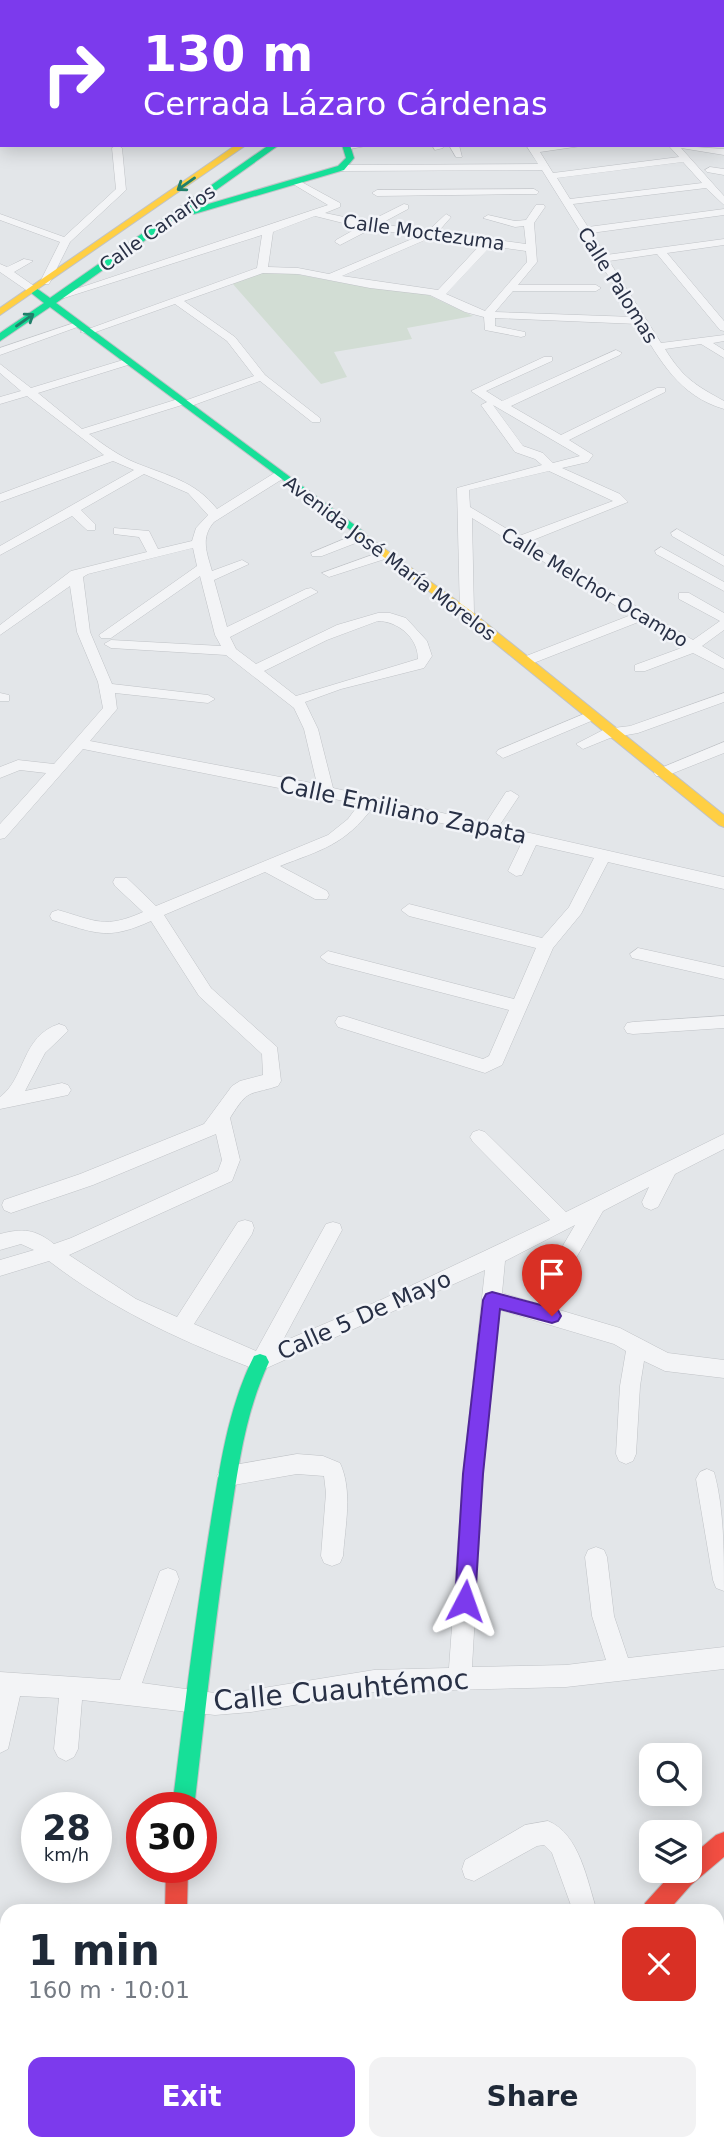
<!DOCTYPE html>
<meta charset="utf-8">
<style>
body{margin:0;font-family:"DejaVu Sans",sans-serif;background:#f2f2f3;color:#1f2937;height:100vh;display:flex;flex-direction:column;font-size:26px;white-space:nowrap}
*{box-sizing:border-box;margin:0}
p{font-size:23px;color:#747a83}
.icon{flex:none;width:38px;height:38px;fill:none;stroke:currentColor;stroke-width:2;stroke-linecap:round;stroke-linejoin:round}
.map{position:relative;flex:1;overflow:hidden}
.details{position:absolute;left:0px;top:1904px;width:724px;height:247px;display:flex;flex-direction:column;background:#fff;border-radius:21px 21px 0 0;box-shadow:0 4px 18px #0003}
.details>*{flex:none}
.hud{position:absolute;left:0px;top:0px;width:724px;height:147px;box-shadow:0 4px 18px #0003;background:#7c3aed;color:#fff;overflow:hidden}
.tools{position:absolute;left:639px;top:1743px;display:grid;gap:14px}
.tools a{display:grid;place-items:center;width:63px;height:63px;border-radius:14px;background:#fff;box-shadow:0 4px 18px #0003;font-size:35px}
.speed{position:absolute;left:21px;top:1792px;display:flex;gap:14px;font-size:35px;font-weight:700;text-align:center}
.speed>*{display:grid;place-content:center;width:91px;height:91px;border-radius:50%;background:#fff;box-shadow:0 4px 18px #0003;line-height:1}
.speed small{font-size:18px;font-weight:400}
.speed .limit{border:10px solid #d22;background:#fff;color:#111}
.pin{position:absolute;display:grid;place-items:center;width:60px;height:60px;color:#fff;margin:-72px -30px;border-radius:50% 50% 50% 0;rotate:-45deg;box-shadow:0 0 7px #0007}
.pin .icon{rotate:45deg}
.me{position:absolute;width:77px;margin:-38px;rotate:4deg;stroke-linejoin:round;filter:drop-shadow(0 0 5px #0008)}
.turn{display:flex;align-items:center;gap:24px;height:147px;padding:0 28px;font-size:32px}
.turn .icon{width:91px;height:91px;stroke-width:2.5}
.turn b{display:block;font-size:49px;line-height:60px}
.round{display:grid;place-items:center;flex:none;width:74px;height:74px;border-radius:14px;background:#f2f2f3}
.headline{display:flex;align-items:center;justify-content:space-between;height:119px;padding:0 28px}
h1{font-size:42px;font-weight:700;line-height:52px}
.button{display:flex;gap:14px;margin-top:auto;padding:14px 28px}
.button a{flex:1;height:80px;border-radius:14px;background:#7c3aed;color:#fff;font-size:28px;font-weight:700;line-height:80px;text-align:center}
.button a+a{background:#f2f2f3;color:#1f2937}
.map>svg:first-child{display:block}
.green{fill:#d2ddd4}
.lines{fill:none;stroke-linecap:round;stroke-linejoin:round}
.street-casing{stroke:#c0c3c7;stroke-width:1}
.fast-casing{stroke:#c0c3c7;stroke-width:2}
.slow-casing{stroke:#c0c3c7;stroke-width:2}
.jam-casing{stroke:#c0c3c7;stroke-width:2}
.street{fill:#f3f4f6;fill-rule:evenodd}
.fast{fill:#16e098;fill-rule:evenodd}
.slow{fill:#ffcf43;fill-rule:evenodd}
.jam{fill:#f24e42;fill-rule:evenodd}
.oneway{stroke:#207f6a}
.route{fill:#7c3aed;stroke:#51269a;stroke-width:2}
.labels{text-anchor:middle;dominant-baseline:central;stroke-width:5;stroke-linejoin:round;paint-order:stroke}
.far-street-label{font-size:19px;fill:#283045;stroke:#f2f4f8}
.street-label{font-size:23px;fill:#283045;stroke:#f2f4f8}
.near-street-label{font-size:28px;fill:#283045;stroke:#f2f4f8}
</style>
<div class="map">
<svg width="724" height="2150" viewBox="0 0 724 2150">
<rect width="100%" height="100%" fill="#e3e6e9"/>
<path class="green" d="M 264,272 L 290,273 L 365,287 L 424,293 L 473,316 L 407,328 L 412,339 L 334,352 L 347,377 L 321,384 L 232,283 Z"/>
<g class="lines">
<g class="street-casing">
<path id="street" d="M 28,0 L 50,0 L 26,2 Z
M 311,0 L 319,0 L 320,2 L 312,2 Z
M 541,0 L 550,0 L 551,2 L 542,2 Z
M 578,0 L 602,0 L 576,2 Z
M 687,0 L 696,0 L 697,2 L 688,2 Z
M 723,2 L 724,2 L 724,6 L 723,6 Z
M 0,3 L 2,3 L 2,7 L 0,7 Z
M 723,29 L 724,30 L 724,36 L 723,35 Z
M 723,80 L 724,80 L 724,86 L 723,86 Z
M 723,94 L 724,94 L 724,100 L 723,100 Z
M 723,111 L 724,111 L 724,117 L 723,117 Z
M 723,130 L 724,130 L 724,136 L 723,136 Z
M 117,145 L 122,148 L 126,190 L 70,242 L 49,284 L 41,284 L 40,282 L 60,242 L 0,220 L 0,214 L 64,237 L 116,189 L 112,148 Z
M 348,145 L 371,145 L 345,150 L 343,148 Z
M 432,145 L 442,145 L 443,148 L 435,150 Z
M 449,145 L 459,145 L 462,157 L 456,157 Z
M 526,145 L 588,145 L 540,152 L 553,173 L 679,157 L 668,145 L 724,149 L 724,155 L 681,148 L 724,196 L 724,205 L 706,188 L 573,204 L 588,227 L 724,209 L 724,215 L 591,233 L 606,255 L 724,239 L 724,245 L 667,253 L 724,321 L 724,331 L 720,330 L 657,254 L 609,261 L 661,343 L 724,335 L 724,341 L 713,343 L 724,350 L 724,358 L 701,344 L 665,349 C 683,378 695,385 724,401 L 724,409 C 679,396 660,360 638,324 L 495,318 L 495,326 L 525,332 L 525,336 L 521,337 L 485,330 L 484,317 L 465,312 L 430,295 L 370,288 L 298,274 L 263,273 L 184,301 L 235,337 L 265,375 L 320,418 L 320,422 L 312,422 L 260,381 L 191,406 L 182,405 L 89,434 C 104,445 119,456 136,463 C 168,476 195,481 217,509 L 276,472 L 284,472 L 284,478 L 214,522 C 200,538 207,553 212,571 L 242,560 L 249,564 L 214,580 L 227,627 L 306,589 L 311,588 L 318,592 L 230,637 L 236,649 L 256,664 L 337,625 L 378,613 L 390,613 L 406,618 L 427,641 L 432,656 L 424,668 L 341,689 L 305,702 L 318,729 L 333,788 L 486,823 L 506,792 L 511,791 L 519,796 L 499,826 L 724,877 L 724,889 L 608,862 L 581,914 L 553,948 L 502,1065 L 485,1073 L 338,1027 L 335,1022 L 338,1017 L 344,1016 L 483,1059 L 489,1056 L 509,1010 L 328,963 L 320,957 L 328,951 L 514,999 L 536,948 L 409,916 L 401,910 L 409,904 L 542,938 L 569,907 L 594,858 L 536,845 L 522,875 L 516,876 L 508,871 L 522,842 L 373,807 C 345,845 321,850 280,866 L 327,891 L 329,895 L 327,899 L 315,899 L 265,872 L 164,915 L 211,988 L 277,1047 L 281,1081 L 278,1086 C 247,1096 249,1088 230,1118 L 240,1160 L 232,1181 L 69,1255 L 136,1299 L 177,1317 L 238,1222 L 245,1220 L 252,1222 L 254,1228 L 252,1234 L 194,1324 L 256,1351 L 326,1224 L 333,1222 L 340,1224 L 342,1230 L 282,1342 L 383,1299 L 550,1220 L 473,1142 L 470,1137 L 473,1132 L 479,1130 L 485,1132 L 566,1212 L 724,1134 L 724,1149 L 675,1174 L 658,1207 L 651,1210 L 644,1207 L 642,1202 L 649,1187 L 603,1211 L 568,1272 L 561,1274 L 554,1272 L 551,1266 L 575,1225 L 505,1261 L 502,1293 L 620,1328 L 668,1353 L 724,1360 L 724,1378 L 665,1371 L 644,1361 L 640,1386 L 636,1454 L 633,1461 L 626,1464 L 619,1461 L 616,1454 L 620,1386 L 626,1351 L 614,1344 L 500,1310 L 483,1474 L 472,1667 L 566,1665 L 606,1660 L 592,1616 L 585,1557 L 588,1550 L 596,1547 L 604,1550 L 607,1557 L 614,1616 L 628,1658 L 724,1647 L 724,1669 L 566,1687 L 374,1692 L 251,1712 L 215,1715 L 82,1700 L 78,1749 L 74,1757 L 66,1761 L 58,1757 L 54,1749 L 59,1698 L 20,1696 L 8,1749 L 0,1753 L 0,1672 L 120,1680 L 160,1571 L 168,1568 L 176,1571 L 179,1579 L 142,1683 L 215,1693 L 251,1690 L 374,1670 L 449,1668 L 463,1474 L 485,1270 L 260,1371 C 185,1343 113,1310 49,1261 L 0,1276 L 0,1260 L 34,1250 L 21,1244 L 0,1250 L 0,1234 C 23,1228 35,1229 54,1244 L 71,1238 L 218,1171 L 222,1160 L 216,1134 L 93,1185 L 11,1213 L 4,1210 L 2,1205 L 4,1200 L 80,1174 L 204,1124 L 232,1086 L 240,1081 L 263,1075 L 262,1054 L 199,996 L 151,921 C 107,941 96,933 52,920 L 50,916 L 52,912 L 58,910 C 96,921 105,929 143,912 L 115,886 L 113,882 L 115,878 L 127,878 L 156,906 L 328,835 L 348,819 L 359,804 L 83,749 L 5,838 L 0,839 L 0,824 L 46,773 L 20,770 L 0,778 L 0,767 L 18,760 L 54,764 L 103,708 L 98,682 L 77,632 L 70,586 L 0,635 L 0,625 L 71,571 L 147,552 L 139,537 L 114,534 L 114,528 L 149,531 L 158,549 L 192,541 L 196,528 L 208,515 L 188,493 L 144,474 L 81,510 L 95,524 L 95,530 L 87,530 L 72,516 L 0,555 L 0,546 L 134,470 L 113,461 L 0,502 L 0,494 L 104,455 L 27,396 L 0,404 L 0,397 L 21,391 L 0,373 L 0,364 L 31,388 L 123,360 L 131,360 L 131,364 L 38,393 L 82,429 L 178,399 L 187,400 L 254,376 L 227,341 L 175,304 L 90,334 L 80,332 L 257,268 L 262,235 L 64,298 L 55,296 L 328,205 L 293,184 L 293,180 L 296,179 L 340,203 L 340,207 L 325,213 L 368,222 L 404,204 L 408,205 L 408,209 L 380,224 L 428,231 L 446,214 L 451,217 L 438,232 L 526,244 L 524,226 L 515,227 L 483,218 L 488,215 L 515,221 L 526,220 L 536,205 L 544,205 L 545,207 L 534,223 L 537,262 L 518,285 L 596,285 L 601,288 L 596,291 L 513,291 L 495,312 L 634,317 L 542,170 L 341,171 L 336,168 L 341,165 L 538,164 ZM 683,162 L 702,183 L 570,199 L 557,178 ZM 315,216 L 359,227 L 336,240 L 335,242 L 340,245 L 371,229 L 419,236 L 329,274 L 298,268 L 268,267 L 273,232 ZM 432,237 L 481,244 L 438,290 L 342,276 ZM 491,246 L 526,251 L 527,262 L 485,311 L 446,294 ZM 193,548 L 197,566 L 99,635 L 101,638 L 111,638 L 200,576 L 215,635 L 221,646 L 111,640 L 104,644 L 111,648 L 226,655 L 294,708 L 304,729 L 317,784 L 90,741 L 117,709 L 115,693 L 208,703 L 215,699 L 208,695 L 112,684 L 90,632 L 83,577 L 88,574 ZM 378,621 C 397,621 418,637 418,659 L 296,696 L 264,671 L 327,640 Z
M 710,167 L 724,169 L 724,175 L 707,172 L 705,170 Z
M 534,189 L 539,192 L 537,194 L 377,196 L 372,193 L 377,190 Z
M 24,259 L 33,261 L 14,272 L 37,288 L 37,292 L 29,292 L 0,272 L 0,264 L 7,267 Z
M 74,323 L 83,325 L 0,355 L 0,348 Z
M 616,350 L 622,353 L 620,355 L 511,406 L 561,435 L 657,388 L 665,388 L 665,392 L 569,440 L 593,455 L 588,462 L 562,468 L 620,494 L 628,502 L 528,542 L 693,640 L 720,621 L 679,599 L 679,593 L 689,593 L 724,613 L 724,630 L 702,646 L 724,659 L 724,669 L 693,653 L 645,671 L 635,671 L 635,665 L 684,647 L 641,621 L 531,664 L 521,664 L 521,658 L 631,615 L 472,518 L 474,614 L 467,618 L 460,614 L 457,488 L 542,465 L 535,459 L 515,452 L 481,405 L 487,402 L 471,391 L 544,357 L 552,357 L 552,361 L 486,391 L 502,401 ZM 493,405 L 580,456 L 553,463 L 543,453 L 523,446 ZM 549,471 L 613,501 L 519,536 L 470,507 L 469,490 Z
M 677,529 L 724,556 L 724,566 L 672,536 L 671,533 Z
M 361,532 L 367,536 L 366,539 L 322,556 L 312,556 L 311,553 Z
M 661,547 L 724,582 L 724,591 L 656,554 L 655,551 Z
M 386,550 L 392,554 L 391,557 L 329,577 L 322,573 Z
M 0,693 L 9,695 L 9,701 L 0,701 Z
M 724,693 L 724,702 L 638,733 L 610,738 L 583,749 L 576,744 L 605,729 L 630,726 Z
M 591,711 L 596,713 L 598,716 L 596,719 L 508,756 L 503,758 L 496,753 L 498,750 Z
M 724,742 L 724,753 L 666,776 L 656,776 L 654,773 L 656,770 Z
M 638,948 L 724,967 L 724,979 L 632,958 L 630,954 Z
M 724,1016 L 724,1028 L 633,1034 L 627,1033 L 624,1028 L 627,1023 L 633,1022 Z
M 59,1024 L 65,1026 L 68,1031 L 45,1053 L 25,1091 L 62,1083 L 68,1085 L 71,1090 L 68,1095 L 0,1109 L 0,1097 C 26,1078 21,1036 59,1024 Z
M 297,1454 L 323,1456 L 340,1463 C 353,1491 345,1526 343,1556 L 340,1563 L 332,1566 L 324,1563 L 321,1556 L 326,1493 L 324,1476 L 297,1474 L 228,1486 L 221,1483 L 217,1476 L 221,1469 L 228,1466 Z
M 707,1469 L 714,1472 C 724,1507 724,1553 724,1591 L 716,1588 L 713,1580 L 696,1479 L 700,1472 Z
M 548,1821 C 580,1834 587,1881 597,1911 L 573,1911 L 552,1853 L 544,1845 L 537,1846 L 474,1881 L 465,1878 L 462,1869 L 465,1860 L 525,1825 Z
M 6,1932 L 7,1933 L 7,2116 L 0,2113 L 0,1935 Z"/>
</g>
<g class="fast-casing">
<path id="fast" d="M 240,0 L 248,0 L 249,2 L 241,2 Z
M 269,145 L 279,145 L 188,210 L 338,166 L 346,158 L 342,145 L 350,145 L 354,158 L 344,170 L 194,214 L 188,214 L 188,210 L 56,303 L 364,532 L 366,534 L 360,537 L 50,307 L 0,341 L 0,333 L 44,303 L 30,292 L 30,288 L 36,288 L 50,298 Z
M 260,1354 L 266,1356 L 269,1362 C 244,1415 238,1470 229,1527 C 215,1620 205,1714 194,1808 L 172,1808 C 184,1714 195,1620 210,1527 C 220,1468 227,1410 254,1356 Z
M 160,2144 L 184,2144 L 184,2150 L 160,2150 Z
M 499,2144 L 525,2144 L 523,2150 L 497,2150 Z"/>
</g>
<g class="slow-casing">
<path id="slow" d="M 143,0 L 155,0 L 156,1 L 145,2 Z
M 448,0 L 457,0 L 447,2 Z
M 236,145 L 246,145 L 0,315 L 0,308 Z
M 360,531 L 471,611 L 724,815 L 724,827 L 719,825 L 463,617 L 356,536 L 354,534 Z"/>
</g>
<g class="jam-casing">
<path id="jam" d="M 477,0 L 486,0 L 484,2 Z
M 724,1832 L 724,1857 L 691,1885 L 668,1911 L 642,1911 L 645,1903 L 674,1871 L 690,1871 L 690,1857 L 716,1835 Z
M 166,1867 L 188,1867 L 187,1911 L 165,1911 Z"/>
</g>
<use href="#street" class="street"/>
<use href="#fast" class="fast"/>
<use href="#slow" class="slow"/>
<use href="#jam" class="jam"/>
</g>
<defs><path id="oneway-shaft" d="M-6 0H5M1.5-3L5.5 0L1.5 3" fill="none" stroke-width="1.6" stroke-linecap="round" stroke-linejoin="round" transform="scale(1.75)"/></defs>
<g class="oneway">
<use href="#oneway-shaft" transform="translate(186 184) rotate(145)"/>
<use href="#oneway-shaft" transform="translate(25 320) rotate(-35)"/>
</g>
<path class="route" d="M 492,1292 L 552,1308 L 558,1310 L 561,1316 L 558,1321 L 552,1323 L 500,1309 L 483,1474 L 475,1601 L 472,1608 L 465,1611 L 458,1608 L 455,1601 L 463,1474 L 483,1300 L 486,1294 Z"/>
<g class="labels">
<g class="far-street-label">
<text transform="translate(157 228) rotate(-35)">Calle Canarios</text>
<text transform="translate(424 232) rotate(8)">Calle Moctezuma</text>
<text transform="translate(618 285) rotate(58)">Calle Palomas</text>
<text transform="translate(390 558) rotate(37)">Avenida José María Morelos</text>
<text transform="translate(595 587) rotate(31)">Calle Melchor Ocampo</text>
</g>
<g class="street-label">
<text transform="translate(403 810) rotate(12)">Calle Emiliano Zapata</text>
<text transform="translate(364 1315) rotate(-24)">Calle 5 De Mayo</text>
</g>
<g class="near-street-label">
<text transform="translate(341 1690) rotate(-5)">Calle Cuauhtémoc</text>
</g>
</g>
</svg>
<div class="tools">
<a><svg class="icon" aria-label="search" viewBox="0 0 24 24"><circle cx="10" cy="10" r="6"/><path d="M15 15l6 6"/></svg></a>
<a><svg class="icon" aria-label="layers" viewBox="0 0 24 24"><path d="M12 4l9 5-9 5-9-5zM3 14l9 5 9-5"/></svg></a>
</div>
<div class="speed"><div>28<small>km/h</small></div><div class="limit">30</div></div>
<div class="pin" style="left:552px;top:1316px;background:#d93025"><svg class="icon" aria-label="arrive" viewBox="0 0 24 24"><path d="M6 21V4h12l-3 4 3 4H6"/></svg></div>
<svg class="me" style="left:465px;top:1601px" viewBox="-20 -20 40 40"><path d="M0-17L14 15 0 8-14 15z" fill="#7c3aed" stroke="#fff" stroke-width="4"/></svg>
<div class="hud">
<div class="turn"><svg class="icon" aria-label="right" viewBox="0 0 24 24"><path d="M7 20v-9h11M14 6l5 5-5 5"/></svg><div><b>130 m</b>Cerrada Lázaro Cárdenas</div></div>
</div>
<section class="details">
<div class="headline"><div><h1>1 min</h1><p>160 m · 10:01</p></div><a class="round" style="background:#d93025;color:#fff"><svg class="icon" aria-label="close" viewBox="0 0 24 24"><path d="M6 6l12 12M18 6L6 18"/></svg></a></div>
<div class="button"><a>Exit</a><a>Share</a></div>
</section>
</div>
